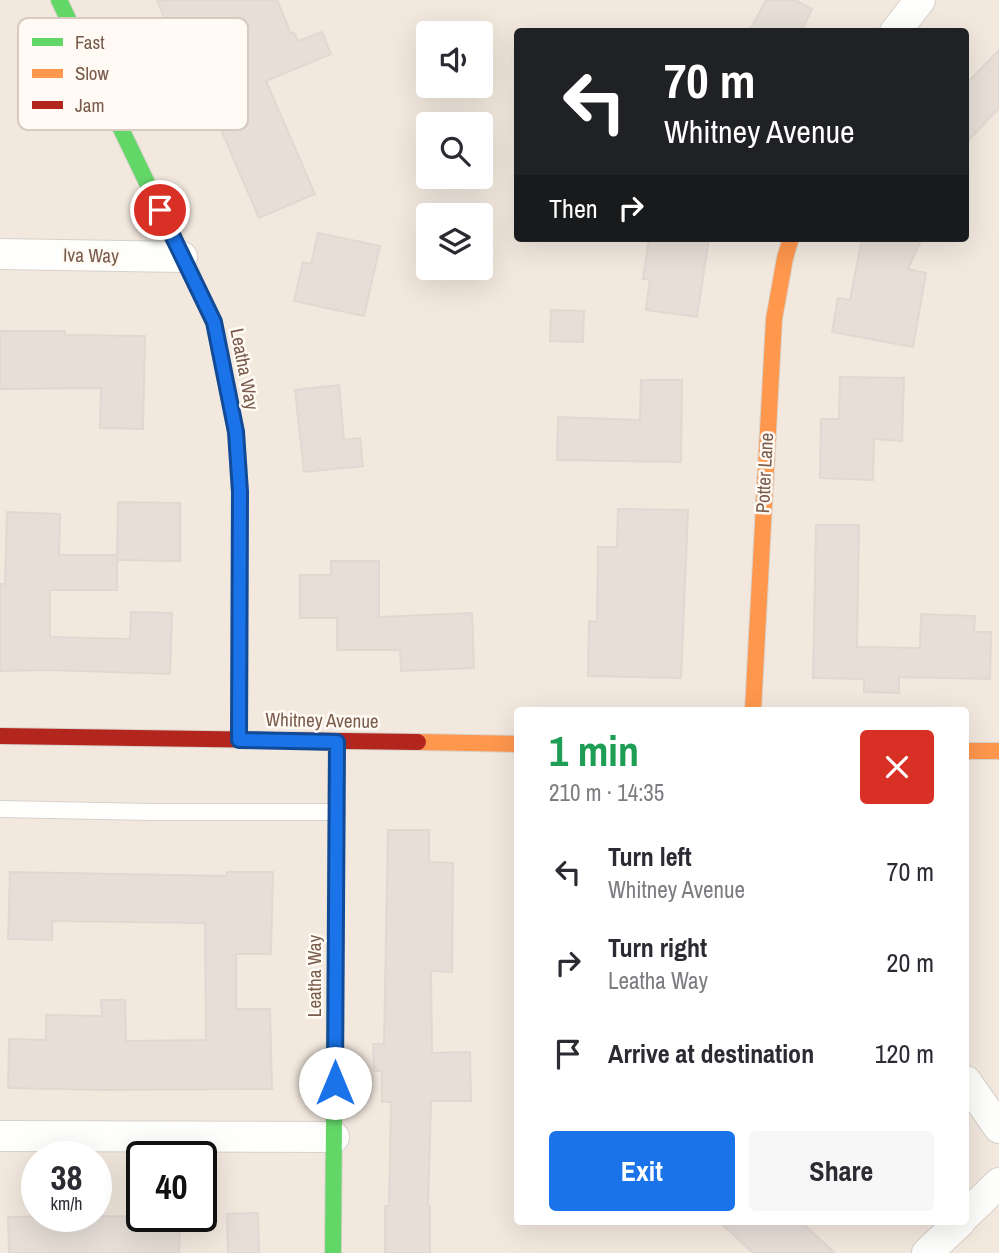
<!DOCTYPE html>
<meta charset="utf-8">
<style>
body{margin:0;font-family:"Archivo Narrow",sans-serif;background:#f7f7f7;color:#2b2b33;height:100vh;display:flex;flex-direction:column;font-size:26px;white-space:nowrap}
*{box-sizing:border-box;margin:0}
p{font-size:23px;color:#7c7c81}
.icon{flex:none;width:38px;height:38px;fill:none;stroke:currentColor;stroke-width:2;stroke-linecap:round;stroke-linejoin:round}
.map{position:relative;flex:1;overflow:hidden}
.panel{position:absolute;left:514px;top:707px;width:455px;height:518px;display:flex;flex-direction:column;background:#fff;border-radius:7px;box-shadow:0 7px 28px #0002}
.panel>*{flex:none}
.top-card{position:absolute;left:514px;top:28px;width:455px;height:214px;border-radius:7px;box-shadow:0 7px 28px #0002;background:#202124;color:#fff;overflow:hidden}
.fabs{position:absolute;left:416px;top:21px;display:grid;gap:14px}
.fabs a{display:grid;place-items:center;width:77px;height:77px;border-radius:7px;background:#fff;box-shadow:0 7px 28px #0002;font-size:35px}
.speed{position:absolute;left:21px;top:1141px;display:flex;gap:14px;font-size:35px;font-weight:700;text-align:center}
.speed>*{display:grid;place-content:center;width:91px;height:91px;border-radius:50%;background:#fff;box-shadow:0 7px 28px #0002;line-height:1}
.speed small{font-size:18px;font-weight:400}
.speed .limit{border:4px solid #111;border-radius:10px;background:#fff;color:#111}
.pin{position:absolute;display:grid;place-items:center;width:60px;height:60px;color:#fff;margin:-30px;border:4px solid #fff;border-radius:50%;box-shadow:0 2px 7px #0007}
.me{position:absolute;width:77px;margin:-38px;rotate:0deg;stroke-linejoin:round;filter:drop-shadow(0 0 5px #0008)}
.turn{display:flex;align-items:center;gap:24px;height:147px;padding:0 35px;font-size:32px}
.turn .icon{width:91px;height:91px;stroke-width:2.5}
.turn b{display:block;font-size:49px;line-height:60px}
.then{display:flex;align-items:center;height:66px;padding:0 35px;background:#0003;gap:14px;font-size:26px}
.round{display:grid;place-items:center;flex:none;width:74px;height:74px;border-radius:7px;background:#f7f7f7}
.overview{display:flex;align-items:center;justify-content:space-between;height:119px;padding:0 35px}
h1{font-size:42px;font-weight:800;line-height:52px;color:#1e9e55}
.action{display:flex;gap:14px;margin-top:auto;padding:14px 35px}
.action a{flex:1;height:80px;border-radius:7px;background:#1a73e8;color:#fff;font-size:28px;font-weight:800;line-height:80px;text-align:center}
.action a+a{background:#f7f7f7;color:#2b2b33}
ul{padding:0;list-style:none}
li{display:flex;align-items:center;gap:21px;height:91px;padding:0 35px}
li div{flex:1}
li b{display:block;font-size:26px}
li em{font-style:normal}
.map>svg:first-child{display:block}
.residential{fill:#f2e8de;fill-rule:evenodd}
.building{fill:#e6ded7;stroke:#e2d8d2;stroke-width:2}
.lines{fill:none;stroke-linecap:round;stroke-linejoin:round}
.lane-casing{stroke:#d7d1cb;stroke-width:18}
.street-casing{stroke:#d7d1cb;stroke-width:32}
.fast-casing{stroke:#d9d2cb;stroke-width:18}
.slow-casing{stroke:#d9d2cb;stroke-width:18}
.jam-casing{stroke:#d9d2cb;stroke-width:18}
.lane{stroke:#fefefd;stroke-width:16}
.street{stroke:#fefefd;stroke-width:30}
.fast{stroke:#63d668;stroke-width:16}
.slow{stroke:#ff974d;stroke-width:16}
.jam{stroke:#b3261e;stroke-width:16}
.route-casing{stroke:#114b97;stroke-width:18}
.route{stroke:#1a73e8;stroke-width:12}
.labels{text-anchor:middle;dominant-baseline:central;stroke-width:5;stroke-linejoin:round;paint-order:stroke}
.street-label{font-size:19px;fill:#7a5c4d;stroke:#fffaf3}
.key{fill:#fffaf3;stroke:#d7cbc1;stroke-width:2}
.key-label{font-size:19px;fill:#7a5c4d}
</style>
<div class="map">
<svg width="999" height="1253" viewBox="0 0 999 1253">
<rect width="100%" height="100%" fill="#f9f5f0"/>
<path class="residential" d="M 0,0 L 999,0 L 999,1253 L 0,1253 ZM 518,32 L 966,32 L 966,238 L 518,238 ZM 429,33 L 481,33 L 481,86 L 429,86 ZM 429,124 L 481,124 L 481,177 L 429,177 ZM 429,215 L 481,215 L 481,268 L 429,268 ZM 518,710 L 966,710 L 966,1222 L 518,1222 ZM 37,1157 L 96,1157 L 96,1216 L 37,1216 ZM 142,1157 L 201,1157 L 201,1216 L 142,1216 Z"/>
<path class="building" d="M 157,0 L 277,0 L 291,34 L 294,33 L 298,41 L 322,32 L 331,54 L 266,81 L 315,194 L 259,218 L 216,118 L 208,121 Z
M 766,0 L 795,0 L 812,9 L 801,32 L 749,32 Z
M 999,50 L 999,108 L 966,143 L 966,84 Z
M 318,233 L 380,246 L 364,316 L 294,301 L 303,262 L 311,264 Z
M 649,238 L 709,238 L 697,317 L 646,310 L 650,280 L 643,279 Z
M 862,238 L 922,238 L 908,269 L 926,273 L 913,347 L 832,332 L 838,298 L 850,300 Z
M 551,310 L 584,311 L 583,342 L 550,341 Z
M 0,331 L 65,331 L 65,335 L 145,336 L 143,429 L 100,428 L 101,388 L 0,389 Z
M 840,377 L 904,378 L 902,441 L 874,439 L 873,480 L 820,478 L 821,419 L 839,419 Z
M 641,380 L 682,380 L 681,462 L 557,460 L 558,417 L 640,420 Z
M 339,385 L 344,440 L 360,438 L 363,466 L 304,472 L 295,390 Z
M 118,502 L 180,503 L 180,561 L 117,560 Z
M 618,509 L 688,510 L 681,678 L 588,676 L 589,621 L 597,622 L 598,547 L 617,547 Z
M 7,512 L 60,514 L 59,555 L 117,555 L 117,590 L 50,590 L 50,637 L 130,639 L 131,612 L 172,613 L 170,674 L 50,670 L 0,671 L 0,584 L 5,584 Z
M 816,525 L 859,525 L 857,647 L 920,648 L 921,614 L 975,616 L 974,632 L 991,632 L 990,679 L 899,677 L 899,693 L 864,692 L 864,679 L 813,678 Z
M 331,561 L 379,561 L 379,617 L 472,613 L 474,668 L 401,671 L 400,650 L 337,650 L 337,618 L 300,618 L 300,575 L 331,575 Z
M 388,830 L 429,830 L 429,862 L 453,863 L 452,972 L 431,971 L 432,1053 L 470,1052 L 471,1101 L 431,1101 L 428,1206 L 430,1206 L 430,1253 L 385,1253 L 385,1206 L 389,1206 L 391,1102 L 382,1102 L 382,1071 L 374,1071 L 373,1044 L 384,1044 Z
M 10,872 L 226,876 L 227,872 L 273,872 L 271,954 L 236,954 L 236,1009 L 270,1009 L 272,1089 L 103,1090 L 8,1088 L 9,1039 L 46,1040 L 46,1015 L 102,1016 L 101,1000 L 125,1000 L 126,1041 L 206,1040 L 205,923 L 52,921 L 52,940 L 8,939 Z
M 258,1213 L 259,1253 L 228,1253 L 227,1214 Z
M 96,1216 L 180,1217 L 179,1253 L 9,1253 L 8,1217 Z
M 720,1222 L 801,1222 L 835,1253 L 753,1253 Z"/>
<g class="lines">
<g class="lane-casing">
<path id="lane" d="M 0,809 L 151,812 L 337,812"/>
</g>
<g class="street-casing">
<path id="street" d="M 895,32 L 920,0
M 0,254 L 182,257
M 966,1081 L 999,1128
M 0,1136 L 334,1137
M 966,1215 L 999,1183
M 927,1253 L 960,1222"/>
</g>
<g class="fast-casing">
<path id="fast" d="M 59,0 L 214,322 L 223,367
M 333,1253 L 336,851"/>
</g>
<g class="slow-casing">
<path id="slow" d="M 753,710 L 774,319 L 785,258 L 791,238
M 418,742 L 518,744
M 966,751 L 999,751
M 336,851 L 337,742"/>
</g>
<g class="jam-casing">
<path id="jam" d="M 223,367 L 236,432 L 240,492 L 239,740
M 0,736 L 418,742"/>
</g>
<use href="#lane" class="lane"/>
<use href="#street" class="street"/>
<use href="#fast" class="fast"/>
<use href="#slow" class="slow"/>
<use href="#jam" class="jam"/>
</g>
<g class="lines">
<g class="route-casing">
<path id="route" d="M 160,210 L 214,322 L 236,432 L 240,492 L 239,740 L 337,742 L 335,1083"/>
</g>
<use href="#route" class="route"/>
</g>
<g class="labels">
<g class="street-label">
<text transform="translate(91 255) rotate(1)">Iva Way</text>
<text transform="translate(245 369) rotate(79)">Leatha Way</text>
<text transform="translate(764 473) rotate(-87)">Potter Lane</text>
<text transform="translate(322 720) rotate(1)">Whitney Avenue</text>
<text transform="translate(314 976) rotate(-90)">Leatha Way</text>
</g>
</g>
<rect x="18" y="18" width="230" height="112" rx="10" class="key"/>
<rect x="32" y="38" width="31" height="8" fill="#63d668"/>
<rect x="32" y="69" width="31" height="9" fill="#ff974d"/>
<rect x="32" y="101" width="31" height="8" fill="#b3261e"/>
<g class="key-label">
<text x="75" y="49">Fast</text>
<text x="75" y="80">Slow</text>
<text x="75" y="112">Jam</text>
</g>
</svg>
<div class="fabs">
<a><svg class="icon" aria-label="sound" viewBox="0 0 24 24"><path d="M4 9h4l5-4v14l-5-4H4zM17 9q2 3 0 6"/></svg></a>
<a><svg class="icon" aria-label="search" viewBox="0 0 24 24"><circle cx="10" cy="10" r="6"/><path d="M15 15l6 6"/></svg></a>
<a><svg class="icon" aria-label="layers" viewBox="0 0 24 24"><path d="M12 4l9 5-9 5-9-5zM3 14l9 5 9-5"/></svg></a>
</div>
<div class="speed"><div>38<small>km/h</small></div><div class="limit">40</div></div>
<div class="pin" style="left:160px;top:210px;background:#d93025"><svg class="icon" aria-label="arrive" viewBox="0 0 24 24"><path d="M6 21V4h12l-3 4 3 4H6"/></svg></div>
<svg class="me" style="left:335px;top:1083px" viewBox="-20 -20 40 40"><circle r="19" fill="#fff"/><path d="M0-13L10 11 0 6-10 11z" fill="#1a73e8"/></svg>
<div class="top-card">
<div class="turn"><svg class="icon" aria-label="left" viewBox="0 0 24 24"><path d="M17 20v-9H6M10 6l-5 5 5 5"/></svg><div><b>70 m</b>Whitney Avenue</div></div>
<div class="then">Then<svg class="icon" aria-label="right" viewBox="0 0 24 24"><path d="M7 20v-9h11M14 6l5 5-5 5"/></svg></div>
</div>
<section class="panel">
<div class="overview"><div><h1>1 min</h1><p>210 m · 14:35</p></div><a class="round" style="background:#d93025;color:#fff"><svg class="icon" aria-label="close" viewBox="0 0 24 24"><path d="M6 6l12 12M18 6L6 18"/></svg></a></div>
<ul>
<li><svg class="icon" aria-label="left" viewBox="0 0 24 24"><path d="M17 20v-9H6M10 6l-5 5 5 5"/></svg><div><b>Turn left</b><p>Whitney Avenue</p></div><em>70 m</em></li>
<li><svg class="icon" aria-label="right" viewBox="0 0 24 24"><path d="M7 20v-9h11M14 6l5 5-5 5"/></svg><div><b>Turn right</b><p>Leatha Way</p></div><em>20 m</em></li>
<li><svg class="icon" aria-label="arrive" viewBox="0 0 24 24"><path d="M6 21V4h12l-3 4 3 4H6"/></svg><div><b>Arrive at destination</b></div><em>120 m</em></li>
</ul>
<div class="action"><a>Exit</a><a>Share</a></div>
</section>
</div>
